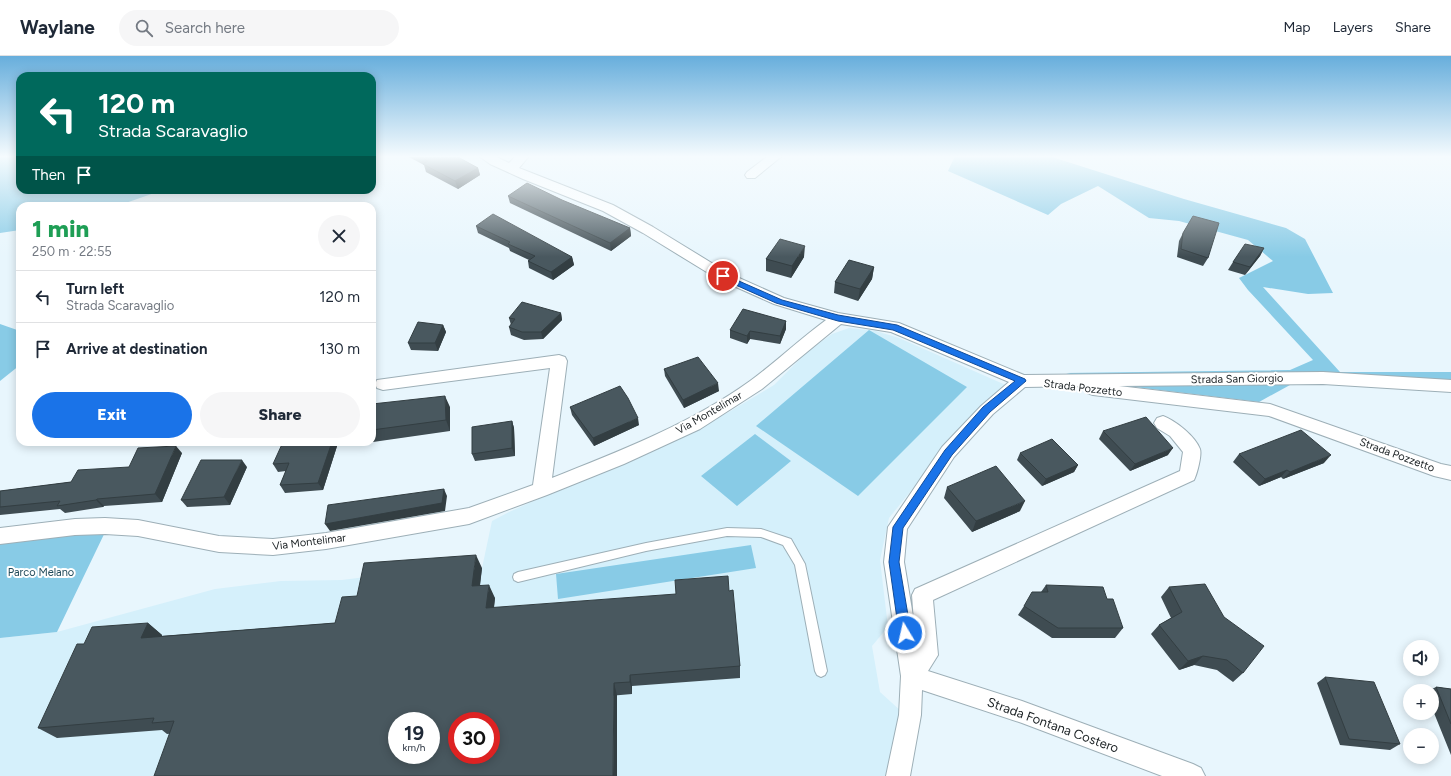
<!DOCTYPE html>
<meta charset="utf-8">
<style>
body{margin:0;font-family:Figtree,sans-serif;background:#f6f6f7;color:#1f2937;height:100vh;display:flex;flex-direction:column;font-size:15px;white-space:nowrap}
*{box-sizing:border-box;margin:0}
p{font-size:13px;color:#747a83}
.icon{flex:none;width:22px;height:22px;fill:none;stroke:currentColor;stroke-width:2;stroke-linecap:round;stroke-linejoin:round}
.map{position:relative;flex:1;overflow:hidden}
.sheet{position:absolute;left:16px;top:146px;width:360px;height:244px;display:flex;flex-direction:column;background:#fff;border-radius:12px;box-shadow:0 2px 10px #0003}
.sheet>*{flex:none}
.hud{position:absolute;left:16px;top:16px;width:360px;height:122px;border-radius:12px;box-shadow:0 2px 10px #0003;background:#00695c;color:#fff;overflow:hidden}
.buttons{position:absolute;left:1403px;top:584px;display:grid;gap:8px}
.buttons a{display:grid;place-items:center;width:36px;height:36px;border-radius:50%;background:#fff;box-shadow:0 2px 10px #0003;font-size:20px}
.speed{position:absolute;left:388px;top:656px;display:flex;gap:8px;font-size:20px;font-weight:700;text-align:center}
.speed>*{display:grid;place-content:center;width:52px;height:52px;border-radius:50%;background:#fff;box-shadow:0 2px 10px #0003;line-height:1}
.speed small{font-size:10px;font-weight:400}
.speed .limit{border:6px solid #d22;background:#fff;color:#111}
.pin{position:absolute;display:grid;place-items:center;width:34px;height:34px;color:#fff;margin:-17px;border:2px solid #fff;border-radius:50%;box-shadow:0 1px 4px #0007}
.me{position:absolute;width:44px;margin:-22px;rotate:351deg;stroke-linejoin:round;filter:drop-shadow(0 0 3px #0008)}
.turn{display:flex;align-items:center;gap:14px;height:84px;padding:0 16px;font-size:18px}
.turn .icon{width:52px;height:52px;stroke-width:2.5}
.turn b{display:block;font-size:28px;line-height:34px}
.then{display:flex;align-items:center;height:38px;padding:0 16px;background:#0003;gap:8px;font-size:15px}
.round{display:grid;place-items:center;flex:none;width:42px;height:42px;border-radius:21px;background:#f6f6f7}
.overview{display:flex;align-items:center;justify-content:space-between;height:68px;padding:0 16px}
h1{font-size:24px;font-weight:800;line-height:30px;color:#1e9e55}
.action{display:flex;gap:8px;margin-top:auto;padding:8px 16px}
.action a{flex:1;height:46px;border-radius:24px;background:#1a73e8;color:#fff;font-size:16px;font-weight:800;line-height:46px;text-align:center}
.action a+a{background:#f6f6f7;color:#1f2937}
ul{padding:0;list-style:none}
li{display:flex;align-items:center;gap:12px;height:52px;padding:0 16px;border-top:1px solid #e0e1e3}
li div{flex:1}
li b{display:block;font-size:15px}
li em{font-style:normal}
header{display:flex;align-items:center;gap:24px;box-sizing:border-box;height:56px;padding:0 20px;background:#fff;border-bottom:1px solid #e0e1e3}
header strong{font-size:19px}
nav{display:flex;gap:22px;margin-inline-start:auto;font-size:14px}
.search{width:280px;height:36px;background:#f6f6f7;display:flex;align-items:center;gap:10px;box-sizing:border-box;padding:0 14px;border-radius:22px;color:#747a83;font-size:15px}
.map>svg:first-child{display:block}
.built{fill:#d5f0fb;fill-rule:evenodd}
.green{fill:#88cbe6}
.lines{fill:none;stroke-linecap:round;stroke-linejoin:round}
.lane-casing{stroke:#9dafb7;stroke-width:2}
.street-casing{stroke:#9dafb7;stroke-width:2}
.lane{fill:#fff;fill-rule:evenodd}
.street{fill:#fff;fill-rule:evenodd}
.wall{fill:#3f4c52}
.shaded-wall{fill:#333e42}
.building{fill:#49585f;stroke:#333e42;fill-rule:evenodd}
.route{fill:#1a73e8;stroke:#114b97}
.labels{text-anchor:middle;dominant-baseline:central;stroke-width:4;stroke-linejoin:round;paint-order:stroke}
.street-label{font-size:11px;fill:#1a2023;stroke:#fff}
.park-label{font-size:11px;fill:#214b5b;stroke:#fff}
.near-street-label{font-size:13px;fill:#1a2023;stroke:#fff}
</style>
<header>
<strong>Waylane</strong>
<div class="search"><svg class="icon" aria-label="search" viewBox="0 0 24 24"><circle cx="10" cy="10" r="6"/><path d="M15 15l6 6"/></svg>Search here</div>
<nav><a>Map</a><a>Layers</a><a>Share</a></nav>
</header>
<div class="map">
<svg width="1451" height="720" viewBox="0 0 1451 720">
<rect width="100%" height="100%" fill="#e8f6fd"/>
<path class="built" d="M 849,272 L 876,275 L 899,282 L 1008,330 L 944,394 L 889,462 L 880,504 L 888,571 L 872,590 L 880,636 L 902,656 L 885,720 L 0,720 L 0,582 L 57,576 L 215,533 L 281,525 L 342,524 L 373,520 L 482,512 L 492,465 L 509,456 L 678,381 L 729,356 L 774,329 L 807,296 L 832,278 ZM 397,665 L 431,665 L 431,699 L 397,699 ZM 457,665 L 491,665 L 491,699 L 457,699 Z"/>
<path class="green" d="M 0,100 L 20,100 L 20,134 L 163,134 L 117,150 L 20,150 L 20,174 L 0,177 Z
M 955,100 L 1049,100 L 1184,143 L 1286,172 L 1305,183 L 1333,237 L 1308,238 L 1263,231 L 1340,316 L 1451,316 L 1451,324 L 1310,318 L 1259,346 L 1126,330 L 1066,317 L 1290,314 L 1313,304 L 1248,234 L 1239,222 L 1273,205 L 1248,184 L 1179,165 L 1149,162 L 1098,130 L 1061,148 L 1048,159 L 948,115 Z
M 0,268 L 20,275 L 20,309 L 0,325 Z
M 869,274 L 967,331 L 858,440 L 756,370 Z
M 755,378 L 791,405 L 737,450 L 701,420 Z
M 108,470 L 57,576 L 0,582 L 0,480 Z
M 751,489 L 756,512 L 558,543 L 556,518 Z"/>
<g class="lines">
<g class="lane-casing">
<path id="lane" d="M 727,472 L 761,473 L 791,483 L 805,508 L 827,615 L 825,619 L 821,621 L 817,619 L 815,615 L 795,509 L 783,489 L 761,481 L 727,480 L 646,495 L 518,526 L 514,524 L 513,521 L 514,518 L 518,516 L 646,487 Z"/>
</g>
<g class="street-casing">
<path id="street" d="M 479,100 L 494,100 L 509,107 L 516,100 L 529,100 L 519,112 L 613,149 L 653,171 L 728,217 L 784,242 L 838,257 L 899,267 L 1024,319 L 1323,316 L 1451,324 L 1451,336 L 1323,328 L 1119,330 L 1270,348 L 1441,408 L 1451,410 L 1451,424 L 1434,420 L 1269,360 L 1093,339 L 1087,337 L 1085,333 L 1086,330 L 1025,331 L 993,358 L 954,401 L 907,473 L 904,506 L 914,566 L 912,539 L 915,533 L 1180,415 L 1183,396 L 1170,380 L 1157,372 L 1154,367 L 1157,362 L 1163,360 C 1176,365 1195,380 1200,393 C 1202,399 1197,418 1194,424 L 933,544 L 938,599 L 928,615 L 1022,645 L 1193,708 L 1201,712 L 1205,720 L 1162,720 L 1022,667 L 922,634 L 921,659 L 910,720 L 886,720 L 899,659 L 901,620 L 884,506 L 888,471 L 942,391 L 981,350 L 1009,326 L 891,276 L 841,268 L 762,333 L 700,373 L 624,408 L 547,439 L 469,468 L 326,493 L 273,499 L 219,496 L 138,480 L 105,478 L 75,479 L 0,488 L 0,472 L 75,463 L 105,462 L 138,464 L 219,480 L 273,483 L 326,477 L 469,452 L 533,429 L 550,312 L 383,334 L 377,332 L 375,328 L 377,324 L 559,299 L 565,301 L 567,305 L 552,422 C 620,395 690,368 750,325 C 776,306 800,283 826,264 L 774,248 L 718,223 L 643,177 L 603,155 L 523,123 L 490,108 Z
M 768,100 L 782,100 L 755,122 L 747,122 L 745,119 L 747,116 Z"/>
</g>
<use href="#lane" class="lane"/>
<use href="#street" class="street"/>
</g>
<path class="wall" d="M 407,100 L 456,100 L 478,112 L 480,119 L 458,133 L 426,116 L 424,109 Z
M 508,140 L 630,172 L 631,180 L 611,195 L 510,147 Z
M 476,170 L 572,201 L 574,209 L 553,224 L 529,212 L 528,205 L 529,204 L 510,195 L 509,192 L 478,177 Z
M 1183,177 L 1208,202 L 1203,210 L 1177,201 L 1179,185 Z
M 1264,192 L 1260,200 L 1245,219 L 1228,214 L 1233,206 Z
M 804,201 L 791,222 L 766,215 L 766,203 Z
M 874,211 L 872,223 L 858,245 L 834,237 L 835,226 Z
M 561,257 L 562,264 L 543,283 L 524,284 L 511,279 L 509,271 L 511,269 L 509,262 Z
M 786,265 L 786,273 L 780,288 L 750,283 L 747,288 L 730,282 L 730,274 Z
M 443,269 L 446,276 L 438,295 L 411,294 L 408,287 Z
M 664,313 L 719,335 L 684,352 L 665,320 Z
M 372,348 L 450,351 L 450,375 L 373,386 L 372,383 Z
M 570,351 L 639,369 L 594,390 L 572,359 Z
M 512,365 L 514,372 L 515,400 L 475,405 L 472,398 Z
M 1103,375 L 1168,399 L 1130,415 L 1099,383 Z
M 291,386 L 337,386 L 338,387 L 323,434 L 285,437 L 280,429 L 286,415 L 278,416 L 273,408 Z
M 182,397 L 162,446 L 104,450 L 103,451 L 65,457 L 60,453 L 0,459 L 0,435 L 71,426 Z
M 1020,397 L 1078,409 L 1074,416 L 1042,430 L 1017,404 Z
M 1239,398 L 1324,407 L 1283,423 L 1281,421 L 1259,430 L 1233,406 Z
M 247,411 L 230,449 L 187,451 L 181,444 Z
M 947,431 L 1020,455 L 972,476 L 944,442 Z
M 482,512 L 480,530 L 495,542 L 494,552 L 729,535 L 740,610 L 740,622 L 632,630 L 632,638 L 167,678 L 162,674 L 57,682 L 38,672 L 84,588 L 148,567 L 162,579 L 162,580 L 335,567 L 357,540 Z
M 1046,529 L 1107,543 L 1123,572 L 1115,582 L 1052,582 L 1018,559 L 1024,550 L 1041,536 Z
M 1169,531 L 1243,617 L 1233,626 L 1217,614 L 1194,609 L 1179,614 L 1151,578 L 1159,569 L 1171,562 L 1161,541 Z
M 1325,621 L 1400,688 L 1390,694 L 1340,689 L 1317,627 Z
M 1436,631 L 1451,633 L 1451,699 L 1432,652 L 1432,635 L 1428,635 Z"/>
<path class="shaded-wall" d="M 478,112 L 480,119 L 458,133 L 455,125 Z
M 630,172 L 631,180 L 611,195 L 610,187 Z
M 805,190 L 804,201 L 791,222 L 792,210 Z
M 1264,192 L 1260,200 L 1245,219 L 1250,211 Z
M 572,201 L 574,209 L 553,224 L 551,216 Z
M 874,211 L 872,223 L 858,245 L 860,233 Z
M 561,257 L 562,264 L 543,283 L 541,276 Z
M 786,265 L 786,273 L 780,288 L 780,280 Z
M 443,269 L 446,276 L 438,295 L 435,287 Z
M 750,275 L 750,283 L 747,288 L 747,280 Z
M 718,327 L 719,335 L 684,352 L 683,344 Z
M 445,340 L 450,351 L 450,375 L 446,364 Z
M 638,362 L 639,369 L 594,390 L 593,382 Z
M 512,365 L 514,372 L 515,400 L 512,392 Z
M 332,386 L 337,386 L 338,387 L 323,434 L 318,427 Z
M 176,390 L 182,397 L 162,446 L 155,438 Z
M 1173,392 L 1168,399 L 1130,415 L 1135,408 Z
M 1331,399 L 1324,407 L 1283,423 L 1290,416 Z
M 242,404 L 247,411 L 230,449 L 224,441 Z
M 1078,409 L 1074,416 L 1042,430 L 1046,423 Z
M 1287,414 L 1281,421 L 1259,430 L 1265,423 Z
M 444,433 L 447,440 L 445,455 L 330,475 L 325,468 Z
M 97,443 L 104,450 L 103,451 L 96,444 Z
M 1025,445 L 1020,455 L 972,476 L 976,465 Z
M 476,499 L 482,512 L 478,543 L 472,530 Z
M 489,529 L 495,542 L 492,565 L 486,552 Z
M 148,567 L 162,579 L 156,594 L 141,582 Z
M 1203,600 L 1194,609 L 1179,614 L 1188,605 Z
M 630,619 L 632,630 L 632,638 L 630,626 Z
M 614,627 L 617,639 L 617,720 L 613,720 Z"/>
<path class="building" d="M 418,100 L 456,100 L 478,112 L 455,125 L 423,108 L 428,105 Z
M 527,127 L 562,144 L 630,172 L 610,187 L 508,140 Z
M 493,158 L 572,201 L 551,216 L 528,205 L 535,200 L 508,188 L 510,186 L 476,170 Z
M 1193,160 L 1219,167 L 1208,202 L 1181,193 L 1183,177 Z
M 780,183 L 805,190 L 792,210 L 766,203 Z
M 1245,188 L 1264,192 L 1250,211 L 1233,206 Z
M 849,204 L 874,211 L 860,233 L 835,226 Z
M 522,246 L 561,257 L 541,276 L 522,276 L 509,271 L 515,263 L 509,262 Z
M 743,253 L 786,265 L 780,280 L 750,275 L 747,280 L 730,274 Z
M 418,266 L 443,269 L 435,287 L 408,287 Z
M 698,301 L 718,327 L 683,344 L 664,313 Z
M 620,330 L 628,342 L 638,362 L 593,382 L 570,351 Z
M 445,340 L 446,364 L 372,374 L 372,348 Z
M 1146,361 L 1173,392 L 1135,408 L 1103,375 Z
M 512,365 L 512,392 L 472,398 L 472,371 Z
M 1301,374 L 1331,399 L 1290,416 L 1287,414 L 1265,423 L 1239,398 Z
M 1052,383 L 1078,409 L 1046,423 L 1020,397 Z
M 283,386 L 290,387 L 291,386 L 332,386 L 318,427 L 280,429 L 289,407 L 273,408 Z
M 176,390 L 155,438 L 97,443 L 96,444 L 57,450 L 60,445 L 0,451 L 0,435 L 71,426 L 78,414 L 129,411 L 138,392 Z
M 201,404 L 242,404 L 224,441 L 181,444 Z
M 996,410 L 1025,445 L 976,465 L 947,431 Z
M 444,433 L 442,447 L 325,468 L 328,449 Z
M 476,499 L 472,530 L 489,529 L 486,552 L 676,538 L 675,524 L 728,520 L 729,535 L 733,534 L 740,610 L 630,619 L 630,626 L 614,627 L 613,720 L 154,720 L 174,665 L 152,667 L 154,662 L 38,672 L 77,588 L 84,588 L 92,571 L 148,567 L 141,582 L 335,567 L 342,541 L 357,540 L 364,507 ZM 397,665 L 431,665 L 431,699 L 397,699 ZM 457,665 L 491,665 L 491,699 L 457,699 Z
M 1205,528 L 1224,561 L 1264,590 L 1243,617 L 1227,604 L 1203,600 L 1188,605 L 1159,569 L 1182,556 L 1169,531 Z
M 1046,529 L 1103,531 L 1107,543 L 1113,543 L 1123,572 L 1058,572 L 1024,550 L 1032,536 L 1048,536 Z
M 1325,621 L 1374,626 L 1400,688 L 1349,683 Z
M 1436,631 L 1451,633 L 1451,668 Z"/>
<linearGradient id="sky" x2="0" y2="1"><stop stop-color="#67aedc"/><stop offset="0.5" stop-color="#f5fbfe"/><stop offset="1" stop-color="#f5fbfe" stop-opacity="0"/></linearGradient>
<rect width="1451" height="201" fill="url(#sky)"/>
<path class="route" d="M 723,218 L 782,244 L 838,259 L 897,269 L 1025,323 L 1026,325 L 990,356 L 952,399 L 903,472 L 899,506 L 911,577 L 909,581 L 905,583 L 901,581 L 899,577 L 889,506 L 893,471 L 945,394 L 983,351 L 1015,325 L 893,274 L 838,265 L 776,247 L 720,222 L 720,219 Z"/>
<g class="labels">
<g class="street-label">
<text transform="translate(1237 323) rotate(-1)">Strada San Giorgio</text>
<text transform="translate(1083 332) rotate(7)">Strada Pozzetto</text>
<text transform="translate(709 357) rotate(-30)">Via Montelimar</text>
<text transform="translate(1397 399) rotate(20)">Strada Pozzetto</text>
<text transform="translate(309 486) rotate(-7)">Via Montelimar</text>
</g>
<g class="park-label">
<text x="41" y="516">Parco Melano</text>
</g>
<g class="near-street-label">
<text transform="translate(1053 669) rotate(20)">Strada Fontana Costero</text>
</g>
</g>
</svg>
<div class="buttons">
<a><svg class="icon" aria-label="sound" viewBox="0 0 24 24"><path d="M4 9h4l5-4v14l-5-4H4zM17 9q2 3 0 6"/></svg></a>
<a>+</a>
<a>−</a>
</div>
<div class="speed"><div>19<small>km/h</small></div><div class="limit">30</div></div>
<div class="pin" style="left:723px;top:220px;background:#d93025"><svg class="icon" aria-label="arrive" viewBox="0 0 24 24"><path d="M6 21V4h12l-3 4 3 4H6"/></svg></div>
<svg class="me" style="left:905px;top:577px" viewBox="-20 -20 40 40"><circle r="17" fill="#1a73e8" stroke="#fff" stroke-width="3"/><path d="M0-11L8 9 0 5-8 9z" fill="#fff"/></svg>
<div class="hud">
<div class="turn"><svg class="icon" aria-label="left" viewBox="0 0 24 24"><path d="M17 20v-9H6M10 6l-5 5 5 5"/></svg><div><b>120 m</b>Strada Scaravaglio</div></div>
<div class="then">Then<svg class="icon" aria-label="arrive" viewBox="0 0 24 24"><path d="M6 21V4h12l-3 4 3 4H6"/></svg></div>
</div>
<section class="sheet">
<div class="overview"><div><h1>1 min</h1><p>250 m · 22:55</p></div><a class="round"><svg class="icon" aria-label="close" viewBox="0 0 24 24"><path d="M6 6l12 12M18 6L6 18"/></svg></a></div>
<ul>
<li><svg class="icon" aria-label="left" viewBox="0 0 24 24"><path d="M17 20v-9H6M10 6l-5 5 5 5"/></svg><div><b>Turn left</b><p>Strada Scaravaglio</p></div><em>120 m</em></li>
<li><svg class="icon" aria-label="arrive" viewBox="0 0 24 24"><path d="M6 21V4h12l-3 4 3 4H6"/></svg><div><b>Arrive at destination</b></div><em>130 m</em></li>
</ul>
<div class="action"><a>Exit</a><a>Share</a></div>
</section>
</div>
